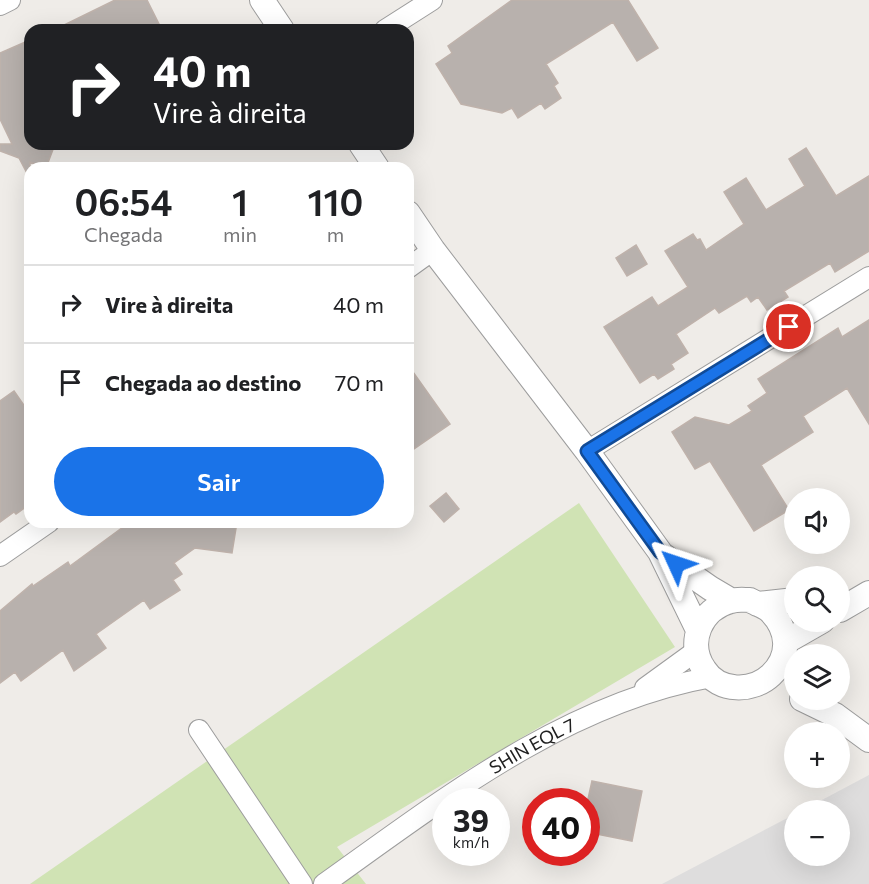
<!DOCTYPE html>
<html lang="pt">
<meta charset="utf-8">
<style>
body{margin:0;font-family:Commissioner,sans-serif;background:#f6f6f6;color:#202124;height:100vh;display:flex;flex-direction:column;font-size:22px;white-space:nowrap}
*{box-sizing:border-box;margin:0}
p{font-size:20px;color:#757577}
.icon{flex:none;width:33px;height:33px;fill:none;stroke:currentColor;stroke-width:2;stroke-linecap:round;stroke-linejoin:round}
.map{position:relative;flex:1;overflow:hidden}
.details{position:absolute;left:24px;top:162px;width:390px;height:366px;display:flex;flex-direction:column;background:#fff;border-radius:18px;box-shadow:0 6px 24px #0002}
.details>*{flex:none}
.top-card{position:absolute;left:24px;top:24px;width:390px;height:126px;border-radius:18px;box-shadow:0 6px 24px #0002;background:#202124;color:#fff;overflow:hidden}
.buttons{position:absolute;left:784px;top:488px;display:grid;gap:12px}
.buttons a{display:grid;place-items:center;width:66px;height:66px;border-radius:50%;background:#fff;box-shadow:0 6px 24px #0002;font-size:30px}
.speed{position:absolute;left:432px;top:788px;display:flex;gap:12px;font-size:30px;font-weight:700;text-align:center}
.speed>*{display:grid;place-content:center;width:78px;height:78px;border-radius:50%;background:#fff;box-shadow:0 6px 24px #0002;line-height:1}
.speed small{font-size:15px;font-weight:400}
.speed .limit{border:9px solid #d22;background:#fff;color:#111}
.pin{position:absolute;display:grid;place-items:center;width:51px;height:51px;color:#fff;margin:-26px;border:3px solid #fff;border-radius:50%;box-shadow:0 2px 6px #0007}
.me{position:absolute;width:66px;margin:-33px;rotate:312deg;stroke-linejoin:round;filter:drop-shadow(0 0 4px #0008)}
.turn{display:flex;align-items:center;gap:21px;height:126px;padding:0 30px;font-size:27px}
.turn .icon{width:78px;height:78px;stroke-width:2.5}
.turn b{display:block;font-size:42px;line-height:51px}
.eta{display:flex;justify-content:space-evenly;align-items:center;height:102px;text-align:center}
.eta b{font-size:36px;font-weight:600;line-height:42px}
.cta{display:flex;gap:12px;margin-top:auto;padding:12px 30px}
.cta a{flex:1;height:69px;border-radius:36px;background:#1a73e8;color:#fff;font-size:24px;font-weight:600;line-height:69px;text-align:center}
ul{padding:0;list-style:none}
li{display:flex;align-items:center;gap:18px;height:78px;padding:0 30px;border-top:2px solid #e0e0e0}
li div{flex:1}
li b{display:block;font-size:22px}
li em{font-style:normal}
.map>svg:first-child{display:block}
.residential{fill:#dedddd}
.grass{fill:#d0e3b4}
.building{fill:#b8b1ad;stroke:#bfb2ab;stroke-width:1.5}
.lines{fill:none;stroke-linecap:round;stroke-linejoin:round}
.minor-casing{stroke:#9d9d9d;stroke-width:22}
.tertiary-casing{stroke:#9d9d9d;stroke-width:26}
.minor{stroke:#fff;stroke-width:20}
.tertiary{stroke:#fff;stroke-width:24}
.route-casing{stroke:#114b97;stroke-width:15}
.route{stroke:#1a73e8;stroke-width:10}
.labels{text-anchor:middle;dominant-baseline:central;stroke-width:4.5;stroke-linejoin:round;paint-order:stroke}
.street-label{font-size:18px;fill:#202020;stroke:#fff}
</style>
<div class="map">
<svg width="869" height="884" viewBox="0 0 869 884">
<rect width="100%" height="100%" fill="#efece8"/>
<path class="residential" d="M 869,775 L 869,884 L 662,884 L 795,814 L 795,855 L 840,855 L 840,810 L 803,810 Z"/>
<path class="grass" d="M 579,503 L 675,647 L 337,847 L 366,884 L 30,884 Z"/>
<path class="building" d="M 115,0 L 147,0 L 162,30 L 54,30 Z
M 512,0 L 628,0 L 658,48 L 637,61 L 613,22 L 546,64 L 558,83 L 554,86 L 561,98 L 545,109 L 541,103 L 518,118 L 512,108 L 502,113 L 461,104 L 436,64 L 452,53 L 448,46 Z
M 30,40 L 30,144 L 55,144 L 46,168 L 30,162 L 30,179 L 19,158 L 0,151 L 0,144 L 12,144 L 0,119 L 0,53 Z
M 806,148 L 836,196 L 869,176 L 869,251 L 835,272 L 830,263 L 784,291 L 788,297 L 767,310 L 758,297 L 751,302 L 747,296 L 719,313 L 715,308 L 676,334 L 688,353 L 671,364 L 674,369 L 658,379 L 654,374 L 640,383 L 604,327 L 652,297 L 658,306 L 688,287 L 665,251 L 693,234 L 697,240 L 700,239 L 706,250 L 744,224 L 724,192 L 746,178 L 766,210 L 805,186 L 789,159 Z
M 636,245 L 647,264 L 627,276 L 616,258 Z
M 869,320 L 869,424 L 847,388 L 803,416 L 813,432 L 761,465 L 789,510 L 754,531 L 710,461 L 695,469 L 672,432 L 695,417 L 729,425 L 752,411 L 748,406 L 767,393 L 758,379 L 838,328 L 842,337 Z
M 408,365 L 450,424 L 408,453 Z
M 14,391 L 30,414 L 30,504 L 16,514 L 14,512 L 0,522 L 0,401 Z
M 446,493 L 459,509 L 444,522 L 430,506 Z
M 130,522 L 237,522 L 232,553 L 195,548 L 174,563 L 182,574 L 173,580 L 180,590 L 150,609 L 144,600 L 96,634 L 106,648 L 74,671 L 63,650 L 21,681 L 15,672 L 0,683 L 0,611 L 32,584 L 33,586 L 68,562 L 70,566 Z
M 592,781 L 642,791 L 632,841 L 586,832 L 586,808 Z"/>
<g class="lines">
<g class="minor-casing">
<g id="minor">
<path d="M 0,5 L 10,0"/>
<path d="M 385,30 L 432,0"/>
<path d="M 408,268 L 433,250"/>
<path d="M 587,451 L 869,277"/>
<path d="M 0,556 L 49,522"/>
<path d="M 645,688 L 696,651"/>
<path d="M 199,730 L 302,884"/>
<path id="s1" d="M 324,884 C 442,800 565,703 712,677"/>
</g>
</g>
<g class="tertiary-casing">
<path id="tertiary" d="M 262,0 L 282,30
M 361,144 L 377,168
M 408,213 L 433,250 L 587,451 L 660,552 L 698,630
M 664,556 L 710,588 L 732,601
M 750,600 C 756,604 765,606 770,611 C 789,630 791,656 771,675 C 753,692 719,693 704,669 C 686,642 701,609 731,601 C 737,599 744,600 750,600 Z
M 757,604 L 795,600
M 840,610 L 869,593
M 787,641 L 822,621
M 802,699 L 835,715 L 869,740"/>
</g>
<use href="#minor" class="minor"/>
<use href="#tertiary" class="tertiary"/>
</g>
<g class="lines">
<g class="route-casing">
<path id="route" d="M 676,564 L 660,552 L 587,451 L 789,327"/>
</g>
<use href="#route" class="route"/>
</g>
<g class="labels">
<g class="street-label">
<text stroke="none"><textPath href="#s1" startOffset="250">SHIN EQL 7</textPath></text>
</g>
</g>
</svg>
<div class="buttons">
<a><svg class="icon" aria-label="sound" viewBox="0 0 24 24"><path d="M4 9h4l5-4v14l-5-4H4zM17 9q2 3 0 6"/></svg></a>
<a><svg class="icon" aria-label="search" viewBox="0 0 24 24"><circle cx="10" cy="10" r="6"/><path d="M15 15l6 6"/></svg></a>
<a><svg class="icon" aria-label="layers" viewBox="0 0 24 24"><path d="M12 4l9 5-9 5-9-5zM3 14l9 5 9-5"/></svg></a>
<a>+</a>
<a>−</a>
</div>
<div class="speed"><div>39<small>km/h</small></div><div class="limit">40</div></div>
<div class="pin" style="left:789px;top:327px;background:#d93025"><svg class="icon" aria-label="arrive" viewBox="0 0 24 24"><path d="M6 21V4h12l-3 4 3 4H6"/></svg></div>
<svg class="me" style="left:676px;top:564px" viewBox="-20 -20 40 40"><path d="M0-17L14 15 0 8-14 15z" fill="#1a73e8" stroke="#fff" stroke-width="4"/></svg>
<div class="top-card">
<div class="turn"><svg class="icon" aria-label="right" viewBox="0 0 24 24"><path d="M7 20v-9h11M14 6l5 5-5 5"/></svg><div><b>40 m</b>Vire à direita</div></div>
</div>
<section class="details">
<div class="eta">
<div><b>06:54</b><p>Chegada</p></div>
<div><b>1</b><p>min</p></div>
<div><b>110</b><p>m</p></div>
</div>
<ul>
<li><svg class="icon" aria-label="right" viewBox="0 0 24 24"><path d="M7 20v-9h11M14 6l5 5-5 5"/></svg><div><b>Vire à direita</b></div><em>40 m</em></li>
<li><svg class="icon" aria-label="arrive" viewBox="0 0 24 24"><path d="M6 21V4h12l-3 4 3 4H6"/></svg><div><b>Chegada ao destino</b></div><em>70 m</em></li>
</ul>
<div class="cta"><a>Sair</a></div>
</section>
</div>
